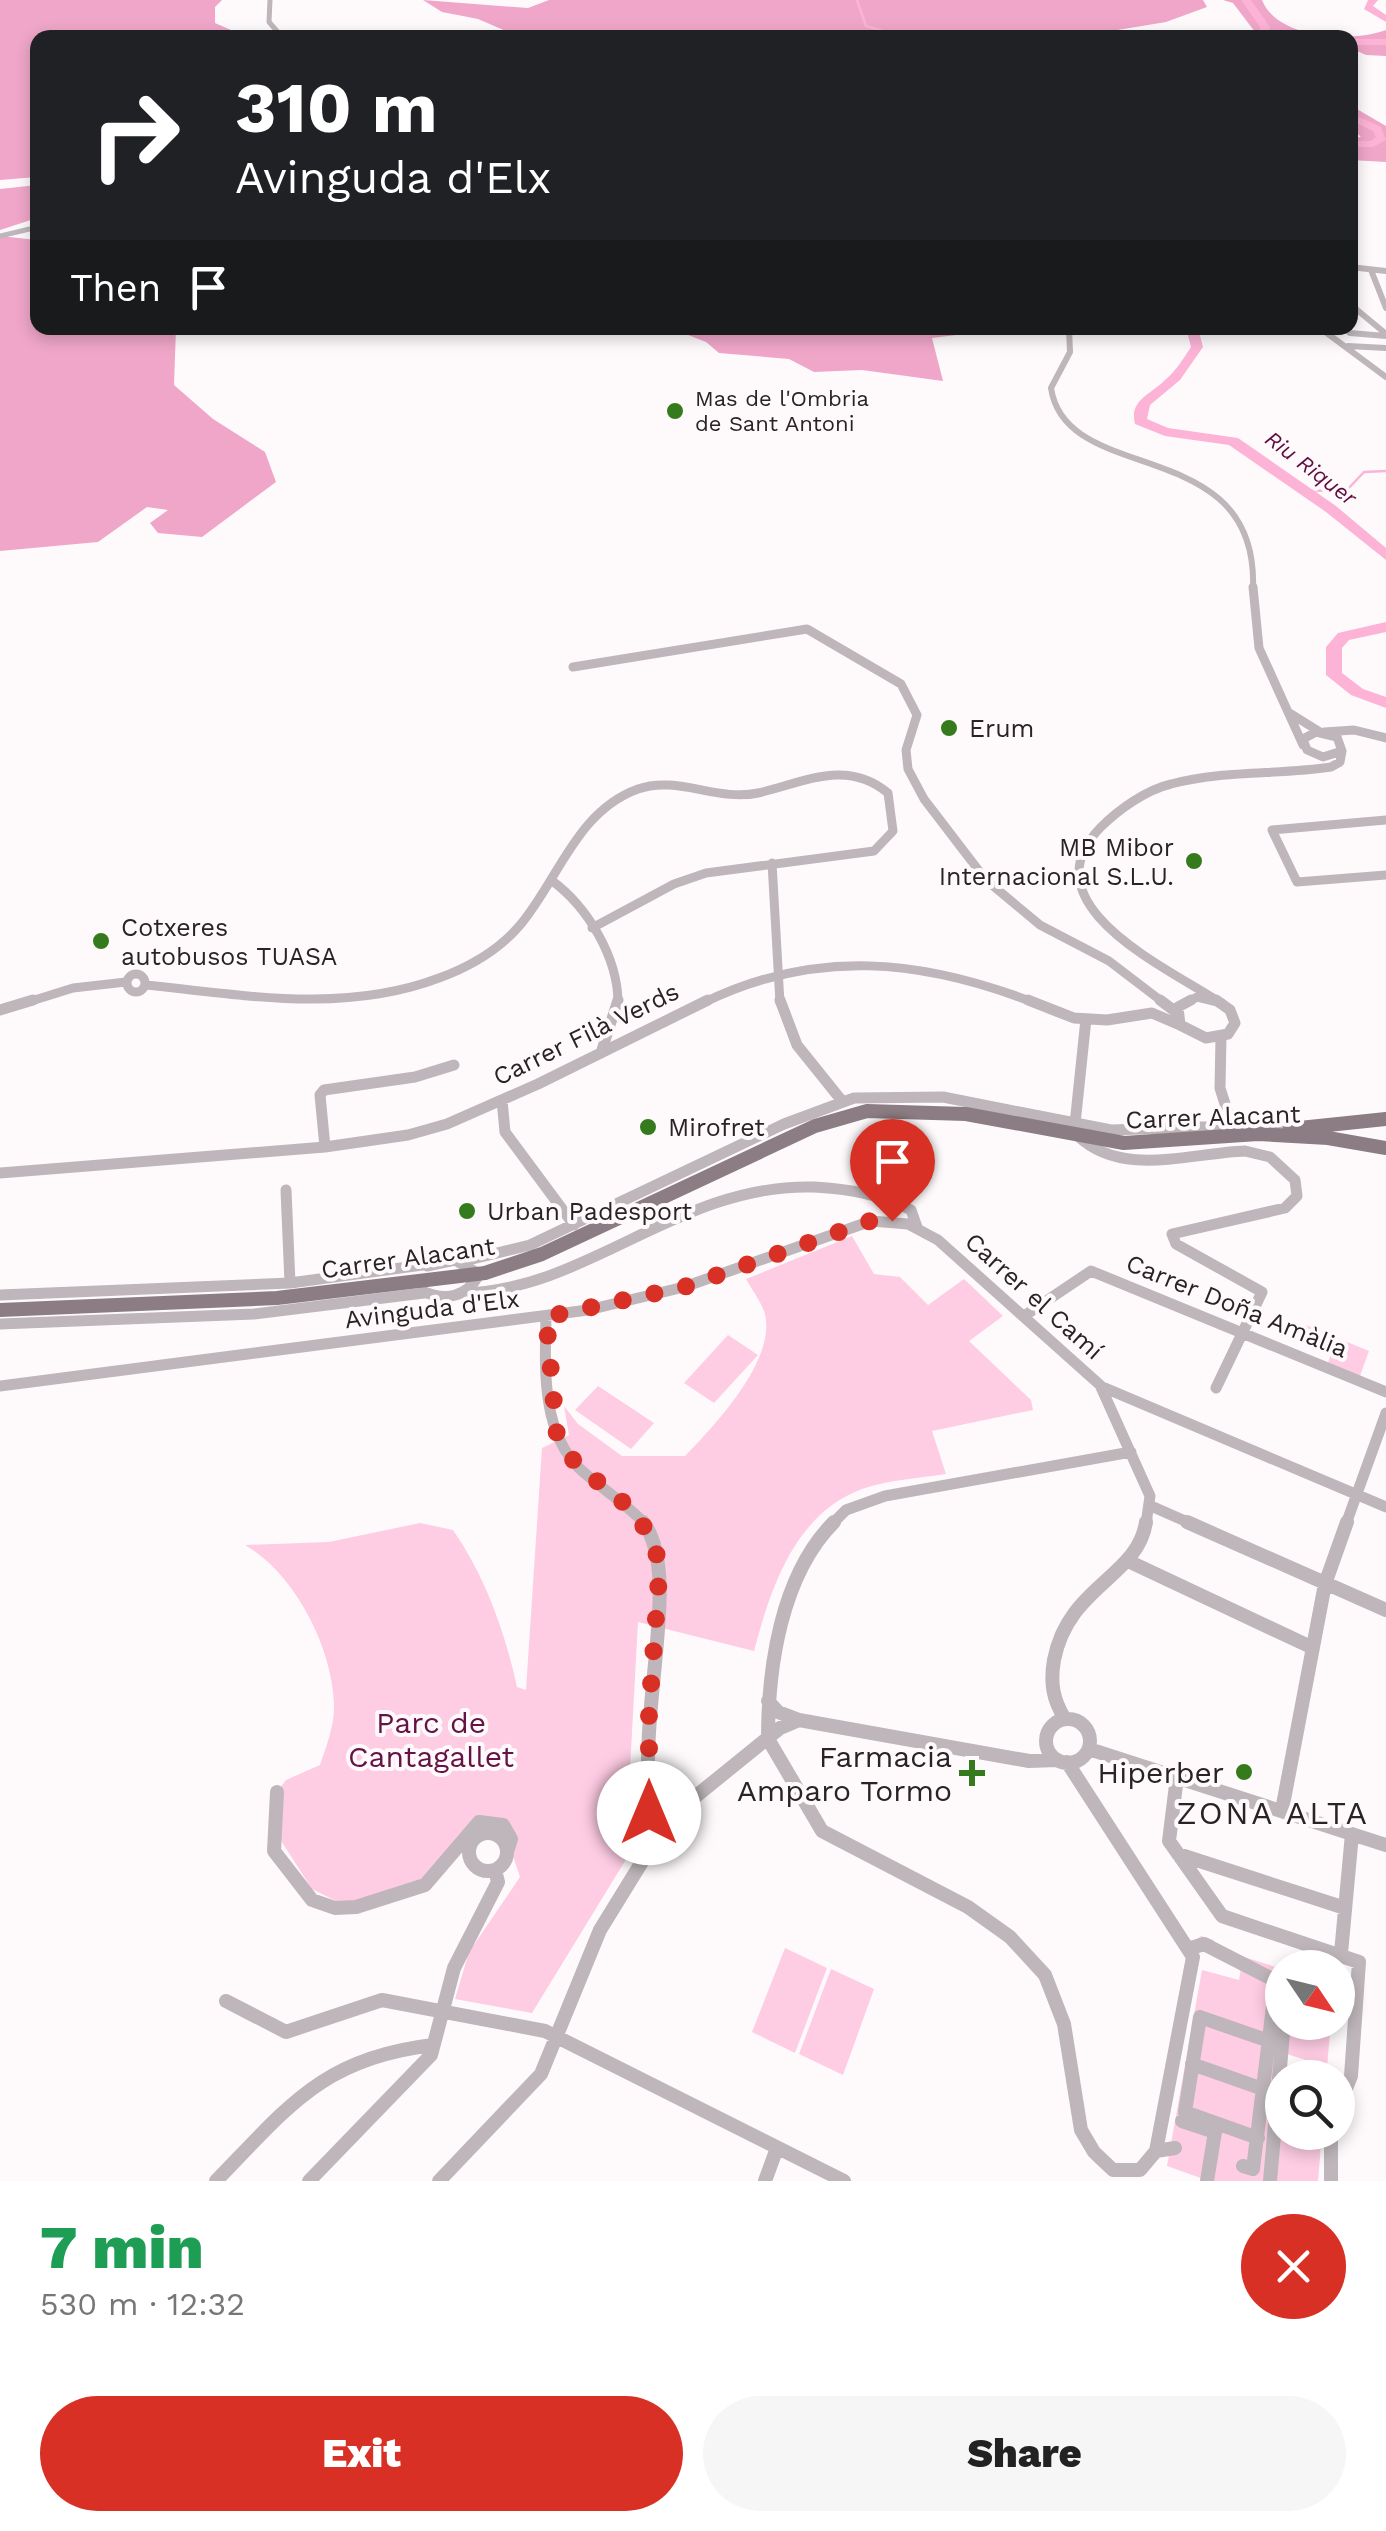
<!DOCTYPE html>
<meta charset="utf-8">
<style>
body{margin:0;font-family:"Work Sans",sans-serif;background:#f6f6f6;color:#222;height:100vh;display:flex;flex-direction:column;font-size:38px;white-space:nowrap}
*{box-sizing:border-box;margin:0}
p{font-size:32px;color:#767676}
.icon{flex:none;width:55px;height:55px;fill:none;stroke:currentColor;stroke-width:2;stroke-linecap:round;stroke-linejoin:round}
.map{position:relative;height:2181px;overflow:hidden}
.side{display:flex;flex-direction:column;background:#fff;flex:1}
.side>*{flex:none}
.top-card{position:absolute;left:30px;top:30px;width:1328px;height:305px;border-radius:20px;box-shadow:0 5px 15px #0003;background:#202124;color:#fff;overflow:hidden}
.needle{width:65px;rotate:125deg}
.tools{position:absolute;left:1265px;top:1950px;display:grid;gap:20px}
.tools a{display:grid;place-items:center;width:90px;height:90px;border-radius:50%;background:#fff;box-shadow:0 5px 15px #0003;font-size:50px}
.pin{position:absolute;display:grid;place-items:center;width:85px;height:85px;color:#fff;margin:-102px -42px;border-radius:50% 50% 50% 0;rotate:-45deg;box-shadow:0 0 10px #0007}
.pin .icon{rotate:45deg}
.me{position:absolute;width:110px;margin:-55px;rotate:0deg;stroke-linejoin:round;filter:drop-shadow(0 0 8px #0008)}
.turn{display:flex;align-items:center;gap:35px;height:210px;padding:0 40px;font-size:45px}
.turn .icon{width:130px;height:130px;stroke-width:2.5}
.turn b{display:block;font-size:70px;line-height:85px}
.then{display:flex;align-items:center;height:95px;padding:0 40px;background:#0003;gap:20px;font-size:38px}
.round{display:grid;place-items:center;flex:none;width:105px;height:105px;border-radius:52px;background:#f6f6f6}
.headline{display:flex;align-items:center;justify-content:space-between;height:170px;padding:0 40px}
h1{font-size:60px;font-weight:800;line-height:75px;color:#1e9e55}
.cta{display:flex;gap:20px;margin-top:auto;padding:20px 40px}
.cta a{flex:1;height:115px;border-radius:60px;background:#d93025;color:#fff;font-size:40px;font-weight:800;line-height:115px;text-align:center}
.cta a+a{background:#f6f6f6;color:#222}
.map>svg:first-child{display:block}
.green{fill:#fecce3}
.forest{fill:#efa6c9}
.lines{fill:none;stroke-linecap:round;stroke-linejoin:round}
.stream{stroke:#fcb3d6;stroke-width:2.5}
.river{fill:#fcb3d6;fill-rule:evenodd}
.minor-far4{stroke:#beb6ba;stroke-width:5}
.minor-far3{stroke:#beb6ba;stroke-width:6}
.minor-far2{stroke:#beb6ba;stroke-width:9}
.minor-far1{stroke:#beb6ba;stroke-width:11}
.minor{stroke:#beb6ba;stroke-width:14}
.major{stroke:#8b7d83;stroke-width:14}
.route{stroke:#d93025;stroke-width:18;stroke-dasharray:0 32.4}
.poi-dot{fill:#357a1c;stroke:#fefafc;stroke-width:4}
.labels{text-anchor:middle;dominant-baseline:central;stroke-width:8;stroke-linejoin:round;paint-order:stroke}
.far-poi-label{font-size:22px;fill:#2a2326;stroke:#fefafc;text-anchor:start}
.far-water-label{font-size:22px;font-style:italic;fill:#610d41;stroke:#fefafc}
.poi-label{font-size:25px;fill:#2a2326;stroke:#fefafc;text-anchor:start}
.street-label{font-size:25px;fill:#2a2326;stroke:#fefafc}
.near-park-label{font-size:30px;fill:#651244;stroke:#fefafc}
.near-poi-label{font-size:30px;fill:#2a2326;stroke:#fefafc;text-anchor:end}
.near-neighbourhood-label{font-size:32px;letter-spacing:2.5px;fill:#2a2326;stroke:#fefafc}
</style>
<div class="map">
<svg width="1386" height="2181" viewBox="0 0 1386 2181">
<rect width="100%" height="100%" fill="#fefafc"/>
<path class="green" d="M 852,1236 L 874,1274 L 900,1277 L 928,1305 L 964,1279 L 1003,1316 L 969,1341 L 1031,1400 L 1033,1410 L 932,1431 L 946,1474 C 919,1478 888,1480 862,1489 C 795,1514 771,1587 754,1651 L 638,1622 L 625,1861 L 532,2013 L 455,1999 L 469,1952 L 520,1877 L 505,1832 L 479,1829 L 439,1875 L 344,1905 L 312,1889 L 278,1836 L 277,1792 L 286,1780 L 320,1765 C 326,1747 335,1724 334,1704 C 332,1646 294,1573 245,1545 L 329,1542 L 420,1523 L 453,1530 C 485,1576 505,1632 517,1687 L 526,1690 L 542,1448 L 569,1435 L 564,1406 L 578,1424 L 622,1456 L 685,1456 C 716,1424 776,1360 765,1314 C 762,1303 752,1290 746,1279 Z
M 1306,1325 L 1369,1351 L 1360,1376 L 1328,1363 L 1333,1347 L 1302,1335 Z
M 728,1335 L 758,1355 L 714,1403 L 684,1383 Z
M 598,1386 L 654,1423 L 631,1449 L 575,1410 Z
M 1201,1936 L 1214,1940 L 1213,1947 L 1282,1969 L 1264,2181 L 1209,2181 L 1167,2166 L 1202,1970 L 1239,1980 L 1241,1968 L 1205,1949 L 1197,1939 Z
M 785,1948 L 827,1968 L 795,2053 L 752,2032 Z
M 831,1969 L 874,1989 L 843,2075 L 799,2054 Z
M 1290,2023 L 1331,2023 L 1327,2067 L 1287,2054 Z
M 1282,2104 L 1282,2132 L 1322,2133 L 1318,2181 L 1274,2181 Z"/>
<path class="forest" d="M 0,0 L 222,0 L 215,7 L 215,23 L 247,37 L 38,38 L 37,177 L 0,180 Z
M 423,0 L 528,8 L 549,0 L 1203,0 L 1207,7 L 1166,22 L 1069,38 L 522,38 L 478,19 L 442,12 Z
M 1223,0 L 1262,0 C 1277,39 1351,43 1386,30 L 1386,56 L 1366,55 L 1350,48 L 1350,38 L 1249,37 L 1255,32 L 1233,3 Z
M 1350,105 L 1386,126 L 1386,162 L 1350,160 L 1350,138 L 1361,137 L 1350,127 Z
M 37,185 L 37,218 L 0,230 L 0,189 Z
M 0,236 L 37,240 L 38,328 L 176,328 L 174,385 L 213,419 L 265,452 L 276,482 L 202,537 L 158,533 L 150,523 L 168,510 L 147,507 L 98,542 L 0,551 Z
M 670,328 L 995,328 L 997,330 L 932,338 L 943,381 L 862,370 L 814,372 L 789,359 L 719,353 L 706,342 Z"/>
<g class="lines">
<path class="stream" d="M 857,0 L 866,26 L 908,38
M 1300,491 L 1347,490 L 1364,472 L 1386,471"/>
<path class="river" d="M 1241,0 L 1251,0 L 1270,27 L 1268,38 L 1258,38 L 1260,27 Z
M 1368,0 L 1378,0 L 1373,6 L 1386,15 L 1386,22 L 1364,9 Z
M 1350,39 L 1386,39 L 1386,45 L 1350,45 Z
M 1350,113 L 1381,127 L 1386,140 L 1373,147 L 1350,147 L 1350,141 L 1371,141 L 1376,137 L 1373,131 L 1350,120 Z
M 1186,328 L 1198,328 L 1203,347 L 1180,380 L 1150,405 L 1147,419 L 1168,428 L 1238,438 L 1336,506 L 1386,548 L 1386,560 L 1326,512 L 1229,445 L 1165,436 L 1135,424 C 1129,400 1150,395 1165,380 C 1176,371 1183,359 1191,347 Z
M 1386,622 L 1386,632 L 1349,640 L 1342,648 L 1342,673 L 1363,689 L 1386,697 L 1386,708 L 1351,695 L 1326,675 L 1326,647 L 1338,633 Z"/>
<path class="minor-far4" d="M 270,0 L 269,22 L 283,38
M 0,236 L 38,227"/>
<path class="minor-far3" d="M 1350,267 L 1386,271
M 1371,270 L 1386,308
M 1350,295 L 1356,309 L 1386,334
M 1069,328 L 1070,352 L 1051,388 C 1066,488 1259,432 1253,589
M 1320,328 L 1386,377
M 1343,328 L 1350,333 L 1386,336
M 1348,346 L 1386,348"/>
<path class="minor-far2" d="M 1253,587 L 1259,648 L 1303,745
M 573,667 L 807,629 L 901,684 L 917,715 L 906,750 L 908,769 L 924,799 L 986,880 L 1040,925 L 1109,961 L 1164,1003
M 1288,712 L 1320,732
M 1316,732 L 1337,737 L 1342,751 L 1323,757 L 1307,750 L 1303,739 Z
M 1324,732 L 1354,730 L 1386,738
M 1386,820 L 1272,830 L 1297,882 L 1386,875
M 772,863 L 780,1003
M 551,880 C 587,906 618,957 618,1003
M127 983a9 9 0 1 1 18 0a9 9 0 1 1-18 0Z
M 146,985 C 244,995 344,1014 439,978 C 469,967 500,949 521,924 C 559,878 577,811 638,789 C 677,775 718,802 758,793 C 803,783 846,758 888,793 L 893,831 L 874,851 L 706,873 L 674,884 L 592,928
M 1216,1000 C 1164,966 1027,904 1100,828 C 1119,809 1146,790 1171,784 C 1223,770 1278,775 1331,767 L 1340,762 L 1342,751
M 25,1003 L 73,988 L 126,982
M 703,1003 C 815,948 922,959 1035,1003
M 1186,1003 L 1197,997 L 1222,1003"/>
<path class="minor-far1" d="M 780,1000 L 797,1045 L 842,1101
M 1028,1000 L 1074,1018 L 1107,1020 L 1152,1013 L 1180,1025
M 1160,1000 L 1176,1012
M 1191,1000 L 1178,1007 L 1180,1025 L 1206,1038 L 1228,1034 L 1235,1023 L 1230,1010 L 1216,1000
M 0,1010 L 33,1000
M 1221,1037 L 1220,1088 L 1231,1123
M 601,1053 L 618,1000
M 502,1100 L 505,1132 L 574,1225
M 1075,1124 L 1086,1019
M 1078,1136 C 1122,1178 1190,1153 1245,1151 L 1270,1157 L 1295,1180 L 1297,1196 L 1285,1208 L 1172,1234 L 1176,1244 L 1262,1292 L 1216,1388
M 325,1147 L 320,1095 L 324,1090 L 415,1077 L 454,1065
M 0,1173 L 325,1147 L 408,1135 L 447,1124 L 538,1084 L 708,1000
M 286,1190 L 290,1283
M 464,1261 L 530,1245 L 784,1124 L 854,1098 L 943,1097 L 1111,1130 L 1295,1124
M 422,1291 C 445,1301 467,1298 479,1274 L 455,1260 L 427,1266
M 464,1293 C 588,1290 680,1183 814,1187 C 848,1189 881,1194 911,1210 L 917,1227
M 0,1295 L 290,1283 L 430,1264
M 1024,1316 L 1091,1271 L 1386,1392
M 546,1317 C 545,1367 541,1430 579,1468 C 600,1488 625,1502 645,1524
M 0,1324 L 254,1314 L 424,1293
M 0,1386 L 588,1310 L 684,1287 L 871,1221 L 908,1224 L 938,1240 L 1100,1385 L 1150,1496 L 1146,1524
M 1105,1388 L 1386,1507
M 1151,1506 L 1192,1524
M 832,1524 L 846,1510 L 885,1496 L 1131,1452
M 1346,1524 L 1386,1413"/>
<path class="minor" d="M 643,1522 C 688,1581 624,1745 659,1832
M 1187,1522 L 1386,1610
M 1128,1561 L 1311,1647
M 768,1701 L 778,1712 L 799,1720
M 1065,1719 C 1053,1700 1050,1683 1054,1660 C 1068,1586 1138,1577 1146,1522
M1046 1741a22 22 0 1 1 44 0a22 22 0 1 1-44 0Z
M 768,1739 L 822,1831 L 968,1907 L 1010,1937 L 1045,1975 L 1064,2024 L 1081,2130 L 1094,2152 L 1113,2170 L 1140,2170 L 1156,2151 L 1193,1957 L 1067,1762
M 768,1739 C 768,1667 781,1575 834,1522
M 1089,1749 L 1386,1845
M 1177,1777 L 1169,1841 L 1222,1916 L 1359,1962 L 1351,2076 L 1338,2108
M 277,1792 L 274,1851 L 312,1900 L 335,1908 L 356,1907 L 425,1885 L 479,1822 L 503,1825 L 511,1839 L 507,1852
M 1282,1810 L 1325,1584 L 1347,1522
M469 1852a19 19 0 1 1 38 0a19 19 0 1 1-38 0Z
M 1178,1854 L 1345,1908
M 1188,1949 L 1204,1944 L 1282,1984
M 1341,1953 L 1352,1834
M 226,2001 L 286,2032 L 382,2000 L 545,2031 L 844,2181
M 1192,2064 L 1263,2089
M 1182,2121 L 1215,2132 L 1207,2181
M 1331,2132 L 1331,2181
M 1258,2138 L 1185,2112 L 1200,2017 L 1269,2041
M 1156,2151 L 1175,2148
M 1243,2166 L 1253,2169 L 1276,1982
M 216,2181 C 289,2106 323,2058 433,2045
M 309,2181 L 431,2055 L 454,1968 L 498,1882 L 495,1870
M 439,2181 L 541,2074 L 600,1930 L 669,1818 L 780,1728 L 799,1720 L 1029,1761 L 1058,1760
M 765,2181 L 777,2148
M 1270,2181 L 1284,2022"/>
<path class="major" d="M 1290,1129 L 1386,1119
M 0,1310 L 277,1298 L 485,1273 L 542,1254 L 815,1126 L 867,1111 L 966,1114 L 1124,1143 L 1258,1134 L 1328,1138 L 1386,1148"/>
</g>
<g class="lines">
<path class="route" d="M 649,1813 L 649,1712 L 659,1577 L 655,1540 L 624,1503 L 576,1464 L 557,1436 L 546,1317 L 684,1287 L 870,1221 L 892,1221"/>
</g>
<g class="poi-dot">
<circle cx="675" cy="411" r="10"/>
<circle cx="949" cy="728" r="10"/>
<circle cx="1194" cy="861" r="10"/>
<circle cx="101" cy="941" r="10"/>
<circle cx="648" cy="1127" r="10"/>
<circle cx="467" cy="1211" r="10"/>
<circle cx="1244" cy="1772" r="10"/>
<path d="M967 1758h10v10h10v10h-10v10h-10v-10h-10v-10h10z"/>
</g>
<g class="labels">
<g class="far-poi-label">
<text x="695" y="398">Mas de l'Ombria<tspan x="695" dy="25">de Sant Antoni</tspan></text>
</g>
<g class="far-water-label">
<text transform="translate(1311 468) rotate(37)">Riu Riquer</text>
</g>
<g class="poi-label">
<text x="969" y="728">Erum</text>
<text x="1174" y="847" text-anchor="end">MB Mibor<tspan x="1174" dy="29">Internacional S.L.U.</tspan></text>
<text x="121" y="927">Cotxeres<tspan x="121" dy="29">autobusos TUASA</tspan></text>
<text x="668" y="1127">Mirofret</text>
<text x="487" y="1211">Urban Padesport</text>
</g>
<g class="street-label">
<text transform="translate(586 1034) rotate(-26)">Carrer Filà Verds</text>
<text transform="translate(1213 1117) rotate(-2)">Carrer Alacant</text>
<text transform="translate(408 1258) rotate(-8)">Carrer Alacant</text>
<text transform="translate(1034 1296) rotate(42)">Carrer el Camí</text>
<text transform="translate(1237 1306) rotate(22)">Carrer Doña Amàlia</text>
<text transform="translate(432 1309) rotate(-7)">Avinguda d'Elx</text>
</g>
<g class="near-park-label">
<text x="431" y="1722">Parc de<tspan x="431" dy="34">Cantagallet</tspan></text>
</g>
<g class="near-poi-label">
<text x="952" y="1756">Farmacia<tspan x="952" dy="34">Amparo Tormo</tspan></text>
<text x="1224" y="1772">Hiperber</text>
</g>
<g class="near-neighbourhood-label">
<text x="1273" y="1813">ZONA ALTA</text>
</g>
</g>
</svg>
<div class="tools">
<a><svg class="needle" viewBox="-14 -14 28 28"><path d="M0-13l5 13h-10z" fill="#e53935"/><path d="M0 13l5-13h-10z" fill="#767676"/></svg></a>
<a><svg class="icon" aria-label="search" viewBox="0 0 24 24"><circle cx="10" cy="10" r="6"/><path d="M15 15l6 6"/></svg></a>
</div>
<div class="pin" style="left:892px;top:1221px;background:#d93025"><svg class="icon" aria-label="arrive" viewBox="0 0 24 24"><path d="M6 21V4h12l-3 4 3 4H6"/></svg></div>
<svg class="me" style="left:649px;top:1813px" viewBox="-20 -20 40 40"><circle r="19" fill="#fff"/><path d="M0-13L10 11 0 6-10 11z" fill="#d93025"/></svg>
<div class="top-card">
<div class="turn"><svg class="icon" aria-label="right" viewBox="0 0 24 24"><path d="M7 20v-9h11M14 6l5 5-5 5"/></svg><div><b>310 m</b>Avinguda d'Elx</div></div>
<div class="then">Then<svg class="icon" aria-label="arrive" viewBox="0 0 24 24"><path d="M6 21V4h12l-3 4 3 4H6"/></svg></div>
</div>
</div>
<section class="side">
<div class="headline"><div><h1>7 min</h1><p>530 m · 12:32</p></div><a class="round" style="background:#d93025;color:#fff"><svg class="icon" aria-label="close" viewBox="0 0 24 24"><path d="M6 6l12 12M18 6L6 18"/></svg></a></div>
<div class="cta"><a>Exit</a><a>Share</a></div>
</section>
